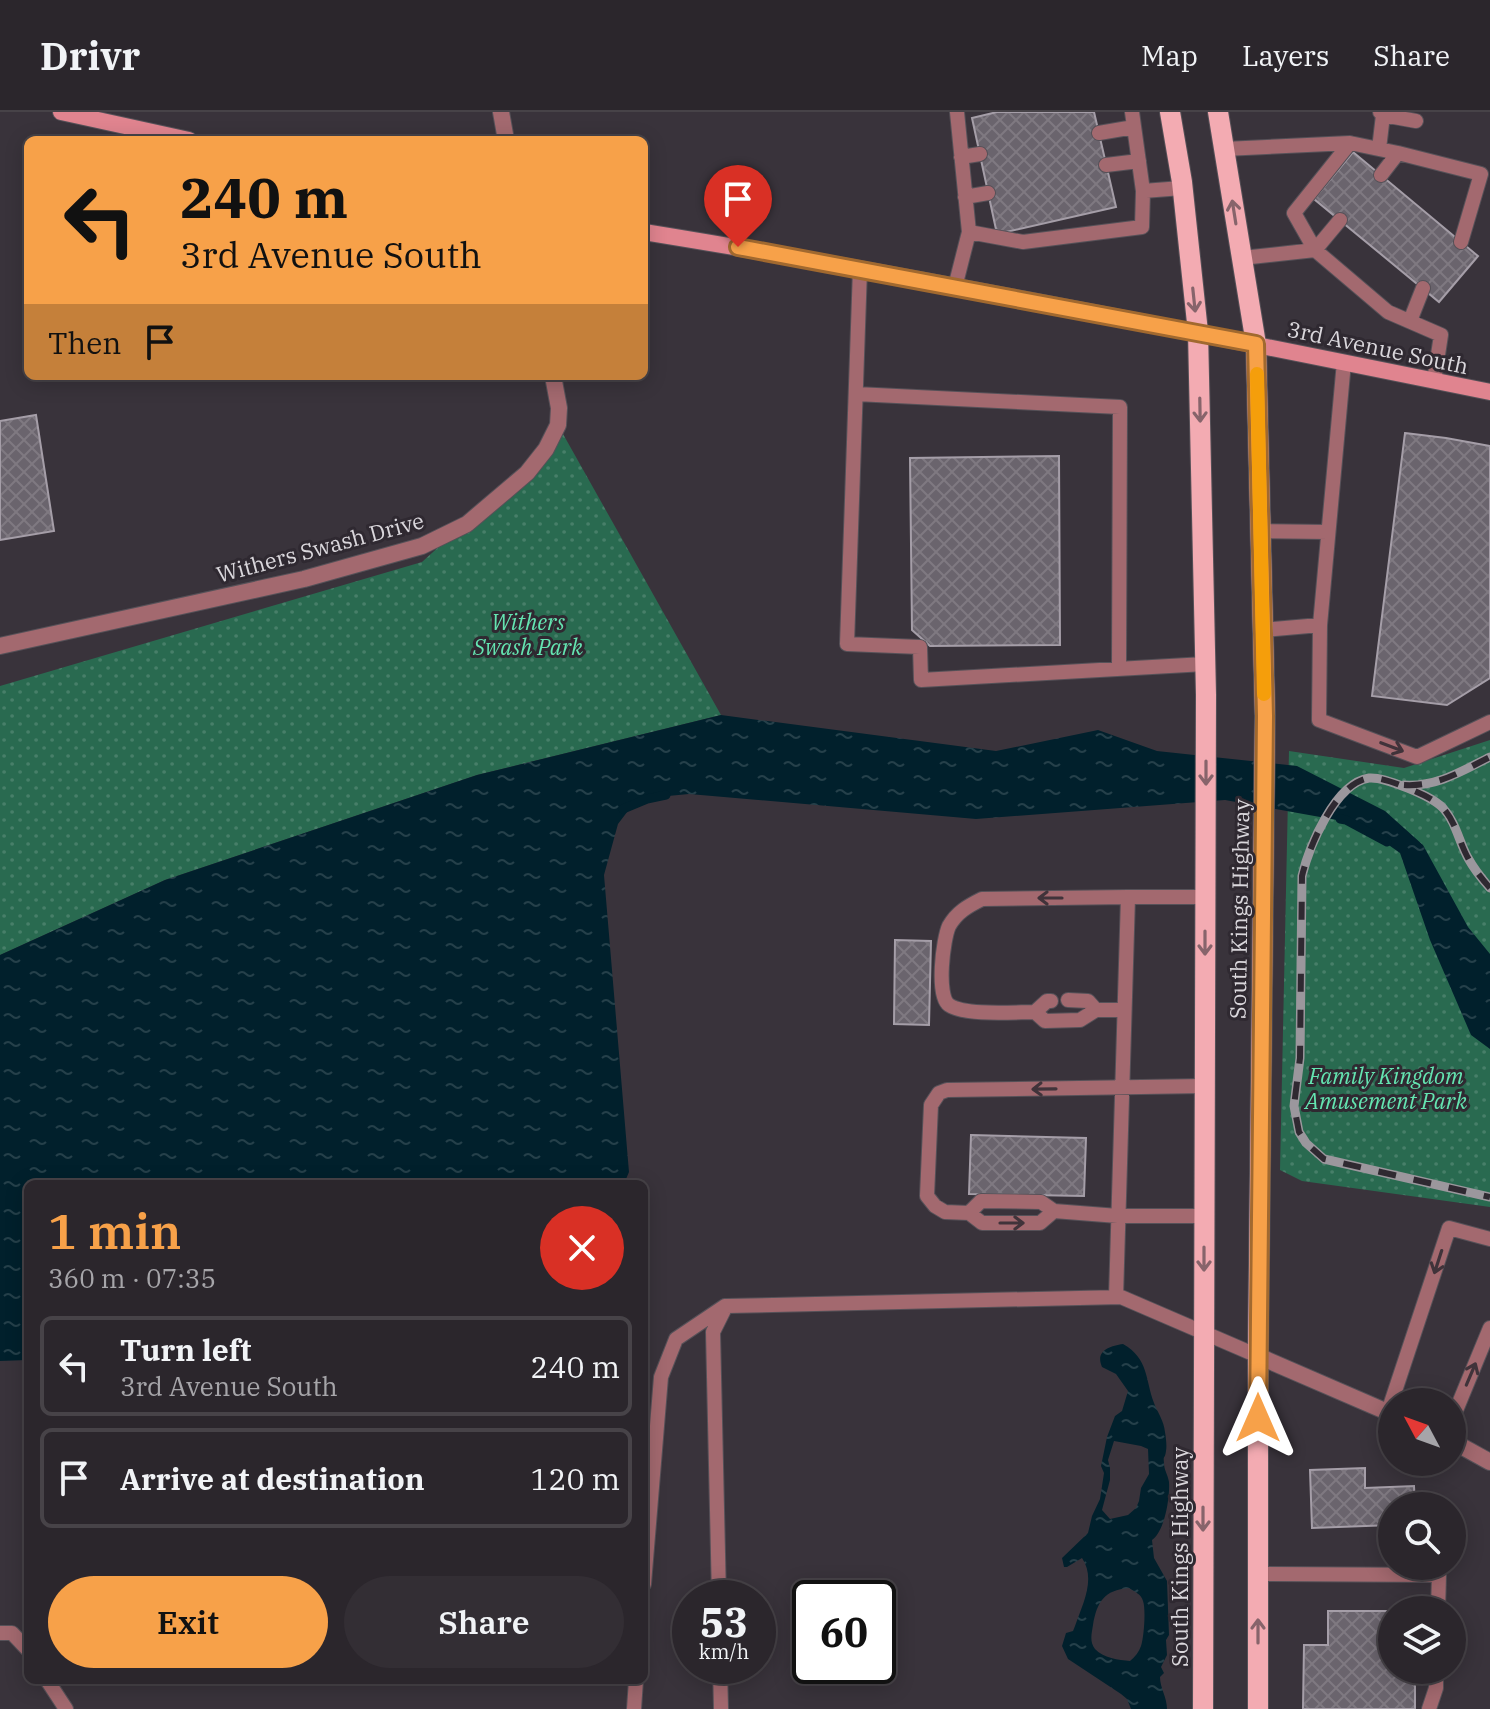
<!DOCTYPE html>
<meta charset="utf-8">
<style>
body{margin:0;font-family:"IBM Plex Serif",serif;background:#332e34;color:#f1f3f6;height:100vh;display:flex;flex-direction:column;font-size:30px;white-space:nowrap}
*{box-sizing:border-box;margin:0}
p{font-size:26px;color:#a6a5a9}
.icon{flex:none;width:44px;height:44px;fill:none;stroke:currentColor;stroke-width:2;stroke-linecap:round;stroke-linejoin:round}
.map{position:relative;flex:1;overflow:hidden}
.sheet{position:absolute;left:24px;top:1068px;width:624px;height:504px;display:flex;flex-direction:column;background:#2b262c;border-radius:12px;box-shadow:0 4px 20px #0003,0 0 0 2px #474348}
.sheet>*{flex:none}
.hud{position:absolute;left:24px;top:24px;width:624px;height:244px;border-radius:12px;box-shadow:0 4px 20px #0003,0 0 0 2px #474348;background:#f7a149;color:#111;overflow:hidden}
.needle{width:52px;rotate:311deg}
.tools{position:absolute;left:1378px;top:1276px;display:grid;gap:16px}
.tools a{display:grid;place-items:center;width:88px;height:88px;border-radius:50%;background:#2b262c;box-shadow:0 4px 20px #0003,0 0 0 2px #474348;font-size:40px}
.speed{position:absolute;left:672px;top:1468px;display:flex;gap:16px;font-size:40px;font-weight:700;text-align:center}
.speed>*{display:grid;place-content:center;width:104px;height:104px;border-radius:50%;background:#2b262c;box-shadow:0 4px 20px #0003,0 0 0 2px #474348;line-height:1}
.speed small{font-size:20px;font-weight:400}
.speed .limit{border:4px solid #111;border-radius:12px;background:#fff;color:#111}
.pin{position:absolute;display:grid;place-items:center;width:68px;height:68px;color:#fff;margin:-82px -34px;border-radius:50% 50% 50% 0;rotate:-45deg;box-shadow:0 0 8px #0007}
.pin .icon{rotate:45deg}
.me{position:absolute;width:88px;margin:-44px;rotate:0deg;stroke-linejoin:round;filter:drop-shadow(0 0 6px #0008)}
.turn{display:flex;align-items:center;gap:28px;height:168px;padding:0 24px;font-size:36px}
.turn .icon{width:104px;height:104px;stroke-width:2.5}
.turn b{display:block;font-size:56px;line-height:68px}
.then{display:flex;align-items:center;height:76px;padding:0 24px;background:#0003;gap:16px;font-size:30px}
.round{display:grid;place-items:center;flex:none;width:84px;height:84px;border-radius:42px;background:#332e34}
.overview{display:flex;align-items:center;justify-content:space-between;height:136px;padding:0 24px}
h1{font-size:48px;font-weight:600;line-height:60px;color:#f7a149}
.action{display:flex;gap:16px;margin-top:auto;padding:16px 24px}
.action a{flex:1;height:92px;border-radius:48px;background:#f7a149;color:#111;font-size:32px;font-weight:600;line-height:92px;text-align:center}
.action a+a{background:#332e34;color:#f1f3f6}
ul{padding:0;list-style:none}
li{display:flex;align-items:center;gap:24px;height:100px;margin:0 16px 12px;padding:0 8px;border:4px solid #474348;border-radius:12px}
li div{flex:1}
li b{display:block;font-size:30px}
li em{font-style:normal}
header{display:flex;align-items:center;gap:48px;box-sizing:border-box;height:112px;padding:0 40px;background:#2b262c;border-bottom:2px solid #474348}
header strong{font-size:38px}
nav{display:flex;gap:44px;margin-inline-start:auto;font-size:28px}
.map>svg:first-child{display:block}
.park{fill:url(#park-dots)}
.water{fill:url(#water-ripples);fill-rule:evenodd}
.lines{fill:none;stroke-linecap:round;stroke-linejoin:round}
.stream{stroke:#01202c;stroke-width:9}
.building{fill:url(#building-cross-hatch);stroke:#a59ea8;stroke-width:2}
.service-casing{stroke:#565158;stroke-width:16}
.minor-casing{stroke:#565158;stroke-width:18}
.tertiary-casing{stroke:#565158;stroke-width:18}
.secondary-casing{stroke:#565158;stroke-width:18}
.primary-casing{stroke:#565158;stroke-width:22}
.service{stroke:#a3696f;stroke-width:14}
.minor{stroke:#a3696f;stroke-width:16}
.tertiary{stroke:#a3696f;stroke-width:16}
.secondary{stroke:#e0848f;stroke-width:16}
.primary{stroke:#f3abb2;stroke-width:20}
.rail-casing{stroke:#9b979d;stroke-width:9}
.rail{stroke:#2f2931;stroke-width:6;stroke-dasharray:18;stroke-linecap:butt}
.oneway{stroke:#87646b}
.oneway2{stroke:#40333a}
.route-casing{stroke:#a1692f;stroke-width:20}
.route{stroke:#f7a149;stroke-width:14}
.slow{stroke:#f59e0b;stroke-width:14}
.labels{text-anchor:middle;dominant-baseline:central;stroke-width:6;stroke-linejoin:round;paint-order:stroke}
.street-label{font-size:22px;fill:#dad7dc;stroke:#2f2931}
.park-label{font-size:22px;font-style:italic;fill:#64e5b1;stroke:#2f2931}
</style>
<header>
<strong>Drivr</strong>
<nav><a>Map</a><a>Layers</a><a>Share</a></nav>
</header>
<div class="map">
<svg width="1490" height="1597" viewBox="0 0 1490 1597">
<defs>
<pattern id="park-dots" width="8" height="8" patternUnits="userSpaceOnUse" patternTransform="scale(2)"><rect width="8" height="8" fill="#296a50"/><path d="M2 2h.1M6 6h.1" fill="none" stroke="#477f69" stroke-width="1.8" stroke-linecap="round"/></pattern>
<pattern id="water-ripples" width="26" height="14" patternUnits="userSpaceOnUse" patternTransform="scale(2)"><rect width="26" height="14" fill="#01202c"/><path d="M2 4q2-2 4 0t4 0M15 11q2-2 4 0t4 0" fill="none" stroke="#25404a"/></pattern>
<pattern id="building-cross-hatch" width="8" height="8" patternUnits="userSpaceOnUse" patternTransform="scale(2)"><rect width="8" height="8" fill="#6a646d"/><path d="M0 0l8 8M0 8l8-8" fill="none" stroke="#7f7981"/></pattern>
</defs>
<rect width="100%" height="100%" fill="#39333b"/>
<path class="park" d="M 563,322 L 721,603 L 477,663 L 165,768 L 0,843 L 0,574 L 422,450 Z
M 1490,628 L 1490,1095 L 1302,1069 L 1280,1058 L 1289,639 L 1404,656 Z"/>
<path class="water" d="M 721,603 L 996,639 L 1098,618 L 1157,639 L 1297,654 L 1385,699 L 1423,733 L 1468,815 L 1490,842 L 1490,937 L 1471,923 L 1430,828 L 1400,741 L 1359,712 L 1225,688 L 976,707 L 689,682 L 637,687 L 618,712 L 604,763 L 629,1060 L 624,1072 L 28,1072 L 28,1248 L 0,1249 L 0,843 L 165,768 L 477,663 Z
M 1123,1232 C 1149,1247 1145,1267 1154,1291 C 1158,1301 1164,1309 1165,1320 C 1166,1326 1167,1334 1166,1339 C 1165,1348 1163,1342 1164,1351 C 1164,1358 1168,1363 1169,1370 C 1170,1385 1165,1419 1152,1428 L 1154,1446 L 1167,1469 L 1169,1523 L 1166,1528 L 1167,1543 L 1161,1555 L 1164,1561 L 1160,1565 C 1160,1576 1167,1585 1167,1597 L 1131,1597 L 1127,1587 L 1121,1582 L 1068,1547 L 1062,1534 L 1066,1521 L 1073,1519 L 1075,1514 C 1083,1491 1096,1467 1082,1446 L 1067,1455 L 1064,1455 L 1062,1446 L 1088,1421 L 1092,1404 L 1100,1387 L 1104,1361 L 1101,1354 L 1107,1325 L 1115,1304 L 1122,1299 L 1128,1279 L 1116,1262 L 1102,1255 C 1095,1239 1109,1234 1123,1232 ZM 1114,1329 L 1141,1334 L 1148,1337 L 1149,1362 L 1141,1376 L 1139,1389 L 1136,1396 L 1128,1403 L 1110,1407 L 1102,1398 L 1110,1368 L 1110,1356 L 1108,1348 ZM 1129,1476 C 1135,1480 1141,1482 1143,1489 C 1146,1497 1144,1525 1141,1534 C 1139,1540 1135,1545 1130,1549 C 1119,1548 1103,1546 1095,1537 C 1089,1530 1092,1520 1093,1513 C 1097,1490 1104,1478 1129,1476 Z"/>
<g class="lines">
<path class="stream" d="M 623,697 L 647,687 L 666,683
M 1340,707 L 1346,708 L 1387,730"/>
</g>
<path class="building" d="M 997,0 L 1094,0 L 1116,95 L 997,122 L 972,6 Z
M 1353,40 L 1478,144 L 1439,190 L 1314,87 Z
M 36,303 L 54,419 L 0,428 L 0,309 Z
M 1405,321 L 1446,326 L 1490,334 L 1490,566 L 1447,593 L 1372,584 Z
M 1059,344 L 1060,533 L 930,534 L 912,518 L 910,346 Z
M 895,828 L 931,829 L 929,913 L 894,912 Z
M 971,1023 L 1086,1026 L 1084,1084 L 969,1082 Z
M 1365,1356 L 1365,1376 L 1414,1374 L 1415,1394 L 1392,1394 L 1392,1413 L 1312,1416 L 1310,1358 Z
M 1328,1499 L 1392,1499 L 1392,1558 L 1415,1558 L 1415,1597 L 1303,1597 L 1304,1533 L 1328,1533 Z"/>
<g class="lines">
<g class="service-casing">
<path id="service" d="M 1132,0 L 1143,79 L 1182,76
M 1383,3 L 1416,9
M 1099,21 L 1134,15
M 1350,31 L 1398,41 L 1481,62 L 1461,130
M 1224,37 L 1350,31 L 1294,101 L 1315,138 L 1388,200 L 1441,223 L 1434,269
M 1379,37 L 1383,3 L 1380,0
M 961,45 L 980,42
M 1106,53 L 1139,49
M 1381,63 L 1398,41
M 965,85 L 988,81
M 969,120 L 1023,130 L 1142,115 L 1143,79
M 1242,146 L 1315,138 L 1340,108
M 860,157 L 847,532 L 920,535 L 921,568 L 1205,552
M 955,175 L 969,120 L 957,0
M 1410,209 L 1423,176
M 856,282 L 1120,295 L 1119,557
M 1261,419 L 1328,420
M 1320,513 L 1344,250
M 1263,518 L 1320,513 L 1319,608 L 1417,645 L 1490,610
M 1068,888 L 1088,889 L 1096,898
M 1124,898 L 1096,898 L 1080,908 L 1045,909 L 1035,900 C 1015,900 965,904 949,893 C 936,884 943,827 949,814 C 957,800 968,794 982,787 L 1128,785
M 1035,900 L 1047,889 L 1051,889
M 1054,1099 L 1040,1111 L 982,1111 L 969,1101 L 945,1100 L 935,1094 L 927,1084 L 931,993 L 939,981 L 947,978 L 1204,974
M 969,1101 L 981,1089 L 1041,1090 L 1054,1099 L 1118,1104 L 1204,1104
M 1116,1185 L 1128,785 L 1205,785
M 1388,1300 L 1449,1116 L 1490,1127
M 1452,1308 L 1490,1216
M 1258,1462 L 1439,1463 L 1438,1498
M 644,1472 L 661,1265 L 676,1227 L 725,1194
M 719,1486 L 713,1220 L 726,1194 L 1121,1185 L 1258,1244
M 0,1521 L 12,1521 L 28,1538
M 720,1554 L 721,1597
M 47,1568 L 66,1597
M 634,1597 L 636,1568
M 1429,1597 L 1436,1576 L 1436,1558"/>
</g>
<g class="minor-casing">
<path id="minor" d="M 0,534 L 304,467 L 422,434 L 467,412 L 527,361 L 546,337 L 558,313 L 559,296 L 553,264
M 1258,1244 L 1392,1302
M 1452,1329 L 1490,1350"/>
</g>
<g class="tertiary-casing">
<path id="tertiary" d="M 501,0 L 506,28"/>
</g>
<g class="secondary-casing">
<path id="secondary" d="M 61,0 L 189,28
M 644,120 C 927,166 1209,223 1490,280"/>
</g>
<g class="primary-casing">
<path id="primary" d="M 1170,0 L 1182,70 L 1198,220 L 1206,583 L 1203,1597
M 1218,0 L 1256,232 L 1265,604 L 1258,1244 L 1258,1597"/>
</g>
<use href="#service" class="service"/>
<use href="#minor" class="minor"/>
<use href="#tertiary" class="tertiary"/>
<use href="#secondary" class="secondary"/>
<use href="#primary" class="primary"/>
<g class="rail-casing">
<path id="rail" d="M 1404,673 C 1437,675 1462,659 1490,645
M 1490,776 C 1482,767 1474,757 1468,746 C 1459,730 1456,710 1443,696 C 1433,686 1417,680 1405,675 C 1395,671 1380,665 1369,666 C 1335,671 1309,735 1302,764 L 1300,946 L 1294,994 L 1299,1020 L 1306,1031 L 1324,1047 L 1490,1085"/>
</g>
<use href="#rail" class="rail"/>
</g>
<defs><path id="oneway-shaft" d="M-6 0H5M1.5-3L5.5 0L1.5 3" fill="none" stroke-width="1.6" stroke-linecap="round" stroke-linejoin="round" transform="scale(2)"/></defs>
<g class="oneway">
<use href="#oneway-shaft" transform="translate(1234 100) rotate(-99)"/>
<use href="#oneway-shaft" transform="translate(1194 188) rotate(84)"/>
<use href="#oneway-shaft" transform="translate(1200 298) rotate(89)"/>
<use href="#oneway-shaft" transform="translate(1206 661) rotate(90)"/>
<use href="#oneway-shaft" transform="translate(1205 831) rotate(90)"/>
<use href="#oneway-shaft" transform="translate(1204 1147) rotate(90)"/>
<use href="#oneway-shaft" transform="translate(1203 1407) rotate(90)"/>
<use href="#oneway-shaft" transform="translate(1258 1519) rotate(-90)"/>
</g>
<g class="oneway2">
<use href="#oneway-shaft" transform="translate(1392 635) rotate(21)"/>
<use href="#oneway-shaft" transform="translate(1050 786) rotate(180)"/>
<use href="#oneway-shaft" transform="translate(1044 977) rotate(179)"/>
<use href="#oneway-shaft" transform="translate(1012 1111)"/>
<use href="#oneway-shaft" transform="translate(1438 1150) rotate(108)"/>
<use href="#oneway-shaft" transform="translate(1471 1262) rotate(-67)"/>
</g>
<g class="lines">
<g class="route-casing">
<path id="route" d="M 738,135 L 1256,232 L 1265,604 L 1258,1306"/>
</g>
<use href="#route" class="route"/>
<path class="slow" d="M 1257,262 L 1264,582"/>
</g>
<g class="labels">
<g class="street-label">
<text transform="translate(1378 235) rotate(12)">3rd Avenue South</text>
<text transform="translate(320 435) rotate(-15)">Withers Swash Drive</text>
<text transform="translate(1239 797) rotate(-89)">South Kings Highway</text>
<text transform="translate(1179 1445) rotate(-90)">South Kings Highway</text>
</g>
<g class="park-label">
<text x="528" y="509">Withers<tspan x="528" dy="25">Swash Park</tspan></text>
<text x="1386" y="963">Family Kingdom<tspan x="1386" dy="25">Amusement Park</tspan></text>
</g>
</g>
</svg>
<div class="tools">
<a><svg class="needle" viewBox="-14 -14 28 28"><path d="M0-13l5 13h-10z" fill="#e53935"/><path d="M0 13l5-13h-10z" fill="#a6a5a9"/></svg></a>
<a><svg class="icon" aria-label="search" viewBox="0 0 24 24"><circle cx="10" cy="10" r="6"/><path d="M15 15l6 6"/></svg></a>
<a><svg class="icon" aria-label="layers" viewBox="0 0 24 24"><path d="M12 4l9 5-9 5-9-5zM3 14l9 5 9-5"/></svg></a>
</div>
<div class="speed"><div>53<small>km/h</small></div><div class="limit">60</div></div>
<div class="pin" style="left:738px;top:135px;background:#d93025"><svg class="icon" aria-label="arrive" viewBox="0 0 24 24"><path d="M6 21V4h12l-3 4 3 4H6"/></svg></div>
<svg class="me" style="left:1258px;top:1306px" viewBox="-20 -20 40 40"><path d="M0-17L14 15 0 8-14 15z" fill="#f7a149" stroke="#fff" stroke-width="4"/></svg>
<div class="hud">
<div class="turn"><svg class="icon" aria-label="left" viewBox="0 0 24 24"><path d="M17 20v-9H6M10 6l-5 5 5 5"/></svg><div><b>240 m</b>3rd Avenue South</div></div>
<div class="then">Then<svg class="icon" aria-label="arrive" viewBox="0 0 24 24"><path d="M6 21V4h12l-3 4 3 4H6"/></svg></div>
</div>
<section class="sheet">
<div class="overview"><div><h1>1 min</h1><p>360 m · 07:35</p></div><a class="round" style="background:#d93025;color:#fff"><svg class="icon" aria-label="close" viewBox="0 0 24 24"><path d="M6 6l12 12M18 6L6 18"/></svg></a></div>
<ul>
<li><svg class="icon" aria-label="left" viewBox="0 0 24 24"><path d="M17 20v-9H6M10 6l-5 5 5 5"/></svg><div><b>Turn left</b><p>3rd Avenue South</p></div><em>240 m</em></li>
<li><svg class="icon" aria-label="arrive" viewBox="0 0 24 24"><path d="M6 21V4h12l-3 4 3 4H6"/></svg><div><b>Arrive at destination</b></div><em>120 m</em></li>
</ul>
<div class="action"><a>Exit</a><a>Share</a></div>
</section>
</div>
